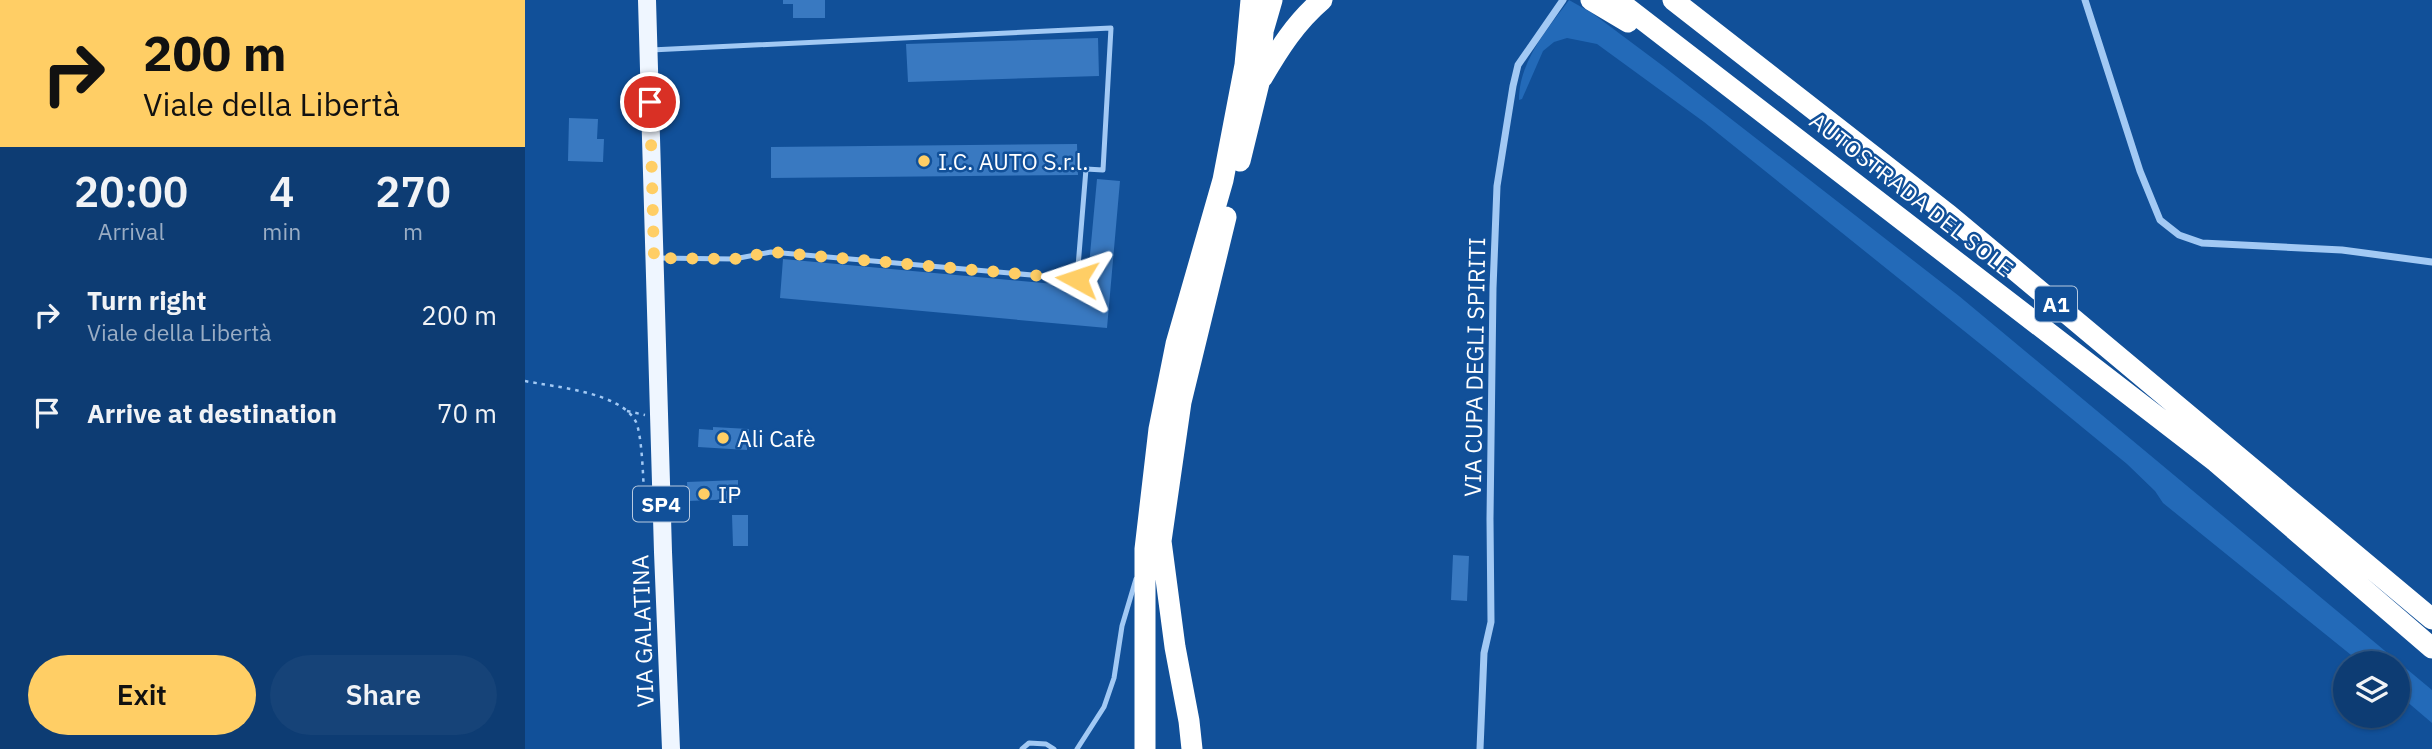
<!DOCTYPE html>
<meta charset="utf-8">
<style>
body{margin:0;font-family:"IBM Plex Sans",sans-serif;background:#164378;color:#f1f3f6;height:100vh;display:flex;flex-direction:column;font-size:26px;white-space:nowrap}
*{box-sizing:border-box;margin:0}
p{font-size:23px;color:#9aadc4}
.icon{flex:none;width:38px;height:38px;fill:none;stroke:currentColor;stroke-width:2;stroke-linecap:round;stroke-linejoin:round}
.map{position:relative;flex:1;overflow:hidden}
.drawer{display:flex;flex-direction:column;background:#0d3c73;width:525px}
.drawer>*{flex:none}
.banner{background:#ffce65;color:#111;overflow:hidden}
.tools{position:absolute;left:1808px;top:651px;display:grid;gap:14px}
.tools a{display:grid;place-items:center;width:77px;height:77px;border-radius:50%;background:#0d3c73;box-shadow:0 2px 5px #0004,0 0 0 2px #2d5685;font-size:35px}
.pin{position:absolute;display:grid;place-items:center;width:60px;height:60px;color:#fff;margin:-30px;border:4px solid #fff;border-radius:50%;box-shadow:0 2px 7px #0007}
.me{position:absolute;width:77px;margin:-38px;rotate:275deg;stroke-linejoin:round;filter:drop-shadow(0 0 5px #0008)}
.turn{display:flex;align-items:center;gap:24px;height:147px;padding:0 28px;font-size:32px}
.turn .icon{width:91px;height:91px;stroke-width:2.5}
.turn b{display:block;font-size:49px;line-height:60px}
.eta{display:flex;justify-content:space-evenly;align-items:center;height:119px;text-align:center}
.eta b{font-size:42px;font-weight:600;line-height:49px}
.primary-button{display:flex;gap:14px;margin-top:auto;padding:14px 28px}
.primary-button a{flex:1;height:80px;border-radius:42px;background:#ffce65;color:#111;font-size:28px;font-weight:600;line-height:80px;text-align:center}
.primary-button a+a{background:#164378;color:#f1f3f6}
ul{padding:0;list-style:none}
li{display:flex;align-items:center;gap:21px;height:98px;padding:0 28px}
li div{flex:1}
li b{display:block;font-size:26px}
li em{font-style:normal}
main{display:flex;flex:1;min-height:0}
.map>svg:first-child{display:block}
.green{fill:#236ab8}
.building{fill:#3979c1}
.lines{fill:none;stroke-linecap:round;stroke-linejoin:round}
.path{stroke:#a2c9f4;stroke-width:2.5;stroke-dasharray:3.5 5;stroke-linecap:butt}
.lane{stroke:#a2c9f4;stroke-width:5}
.street{stroke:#a2c9f4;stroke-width:7}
.primary{stroke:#eff6ff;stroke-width:18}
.highway{stroke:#fff;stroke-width:21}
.route{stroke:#ffce65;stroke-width:12;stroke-dasharray:0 21.6}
.poi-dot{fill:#ffce65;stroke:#115099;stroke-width:2.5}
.labels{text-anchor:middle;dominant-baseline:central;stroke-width:5;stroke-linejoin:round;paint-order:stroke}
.shield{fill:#115099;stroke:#b8cae0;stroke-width:2}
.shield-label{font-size:21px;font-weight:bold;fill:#fff}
.poi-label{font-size:23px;fill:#fff;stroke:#115099;text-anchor:start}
.street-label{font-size:23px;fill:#fff;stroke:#115099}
</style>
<main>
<section class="drawer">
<div class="banner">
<div class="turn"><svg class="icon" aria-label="right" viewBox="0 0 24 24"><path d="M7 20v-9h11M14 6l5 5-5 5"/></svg><div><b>200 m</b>Viale della Libertà</div></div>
</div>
<div class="eta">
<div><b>20:00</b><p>Arrival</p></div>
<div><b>4</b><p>min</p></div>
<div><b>270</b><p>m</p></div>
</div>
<ul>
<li><svg class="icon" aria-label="right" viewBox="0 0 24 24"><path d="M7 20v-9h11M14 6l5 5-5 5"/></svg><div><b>Turn right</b><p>Viale della Libertà</p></div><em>200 m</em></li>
<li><svg class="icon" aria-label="arrive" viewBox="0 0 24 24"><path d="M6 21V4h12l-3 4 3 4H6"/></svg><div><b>Arrive at destination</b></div><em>70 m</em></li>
</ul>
<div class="primary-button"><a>Exit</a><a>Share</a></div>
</section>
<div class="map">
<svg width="1907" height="749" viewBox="0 0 1907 749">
<rect width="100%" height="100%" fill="#115099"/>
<path class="green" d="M 1044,0 L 1067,13 L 1138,66 L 1434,296 L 1907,690 L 1907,723 L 1873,694 L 1872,663 L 1836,663 L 1638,503 L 1630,491 L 1602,464 L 1474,359 L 1179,122 L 1072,44 L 1042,38 L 1029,42 L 1018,51 L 997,99 L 994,100 C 994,61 1022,30 1044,0 Z"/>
<path class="building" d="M 258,0 L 300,0 L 300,18 L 268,18 L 268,4 L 258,4 Z
M 573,38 L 574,76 L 383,82 L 381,44 Z
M 44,118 L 73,119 L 72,139 L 79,139 L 78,162 L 43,161 Z
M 552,144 L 553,175 L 246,178 L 246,147 Z
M 572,179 L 595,181 L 582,328 L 255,298 L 258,259 L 562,287 Z
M 188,427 L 224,429 L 222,450 L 173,447 L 174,429 L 188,430 Z
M 213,480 L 213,499 L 163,501 L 162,482 Z
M 207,515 L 223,515 L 223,546 L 208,546 Z
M 928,555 L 944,556 L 942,601 L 926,600 Z"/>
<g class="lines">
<path class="path" d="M 0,381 C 29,387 96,392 111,422 C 117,436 118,476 119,493
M 102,411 L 120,415"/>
<path class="lane" d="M 126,50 L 586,28 L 578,170 L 561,169 L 552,279 L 246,252 L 209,259 L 132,258
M 497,749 L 504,743 L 521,744 L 529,749
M 552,749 L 579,707 L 589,678 L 597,626 L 611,579"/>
<path class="street" d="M 1560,0 L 1615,171 L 1635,220 L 1654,235 L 1677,243 L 1817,250 L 1907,262
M 955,749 L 959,653 L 966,622 L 965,519 L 968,288 L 972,186 L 988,86 L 993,65 L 1038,0"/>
<path class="primary" d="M 122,0 L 138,552 L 146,749"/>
<path class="highway" d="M 1066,0 L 1103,22
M 1092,0 L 1691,462 L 1907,648
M 1148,0 L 1424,215 L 1907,619
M 734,45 L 747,0
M 737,78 C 754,49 771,22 797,0
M 715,161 L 734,83 L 738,33
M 620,749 L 620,549 L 634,429 L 651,344 L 698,180 L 720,65 L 726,0
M 667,749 L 664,721 L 650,647 L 636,541 L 656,402 L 701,217"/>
</g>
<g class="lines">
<path class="route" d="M 125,102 L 129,258 L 209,259 L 246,252 L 552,279"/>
</g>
<g class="poi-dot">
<circle cx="399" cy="161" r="7"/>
<circle cx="198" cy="438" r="7"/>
<circle cx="179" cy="494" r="7"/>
</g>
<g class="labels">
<g class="shield">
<rect x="1510" y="286.5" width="42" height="35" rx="5"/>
<rect x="108" y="486.5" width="56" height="35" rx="5"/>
</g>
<g class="shield-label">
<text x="1531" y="304">A1</text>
<text x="136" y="504">SP4</text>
</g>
<g class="poi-label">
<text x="413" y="161">I.C. AUTO S.r.l.</text>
<text x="212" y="438">Ali Cafè</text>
<text x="193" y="494">IP</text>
</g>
<g class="street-label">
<text transform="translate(1387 194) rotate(38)">AUTOSTRADA DEL SOLE</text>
<text transform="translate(949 367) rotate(-89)">VIA CUPA DEGLI SPIRITI</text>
<text transform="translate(117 631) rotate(-92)">VIA GALATINA</text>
</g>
</g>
</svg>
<div class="tools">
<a><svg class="icon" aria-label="layers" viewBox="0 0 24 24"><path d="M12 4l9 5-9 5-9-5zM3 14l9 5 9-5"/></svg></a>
</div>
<div class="pin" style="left:125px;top:102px;background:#d93025"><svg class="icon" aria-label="arrive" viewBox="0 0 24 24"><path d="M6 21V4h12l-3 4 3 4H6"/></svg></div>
<svg class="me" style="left:552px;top:279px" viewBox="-20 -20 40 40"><path d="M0-17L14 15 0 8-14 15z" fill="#ffce65" stroke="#fff" stroke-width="4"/></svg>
</div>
</main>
